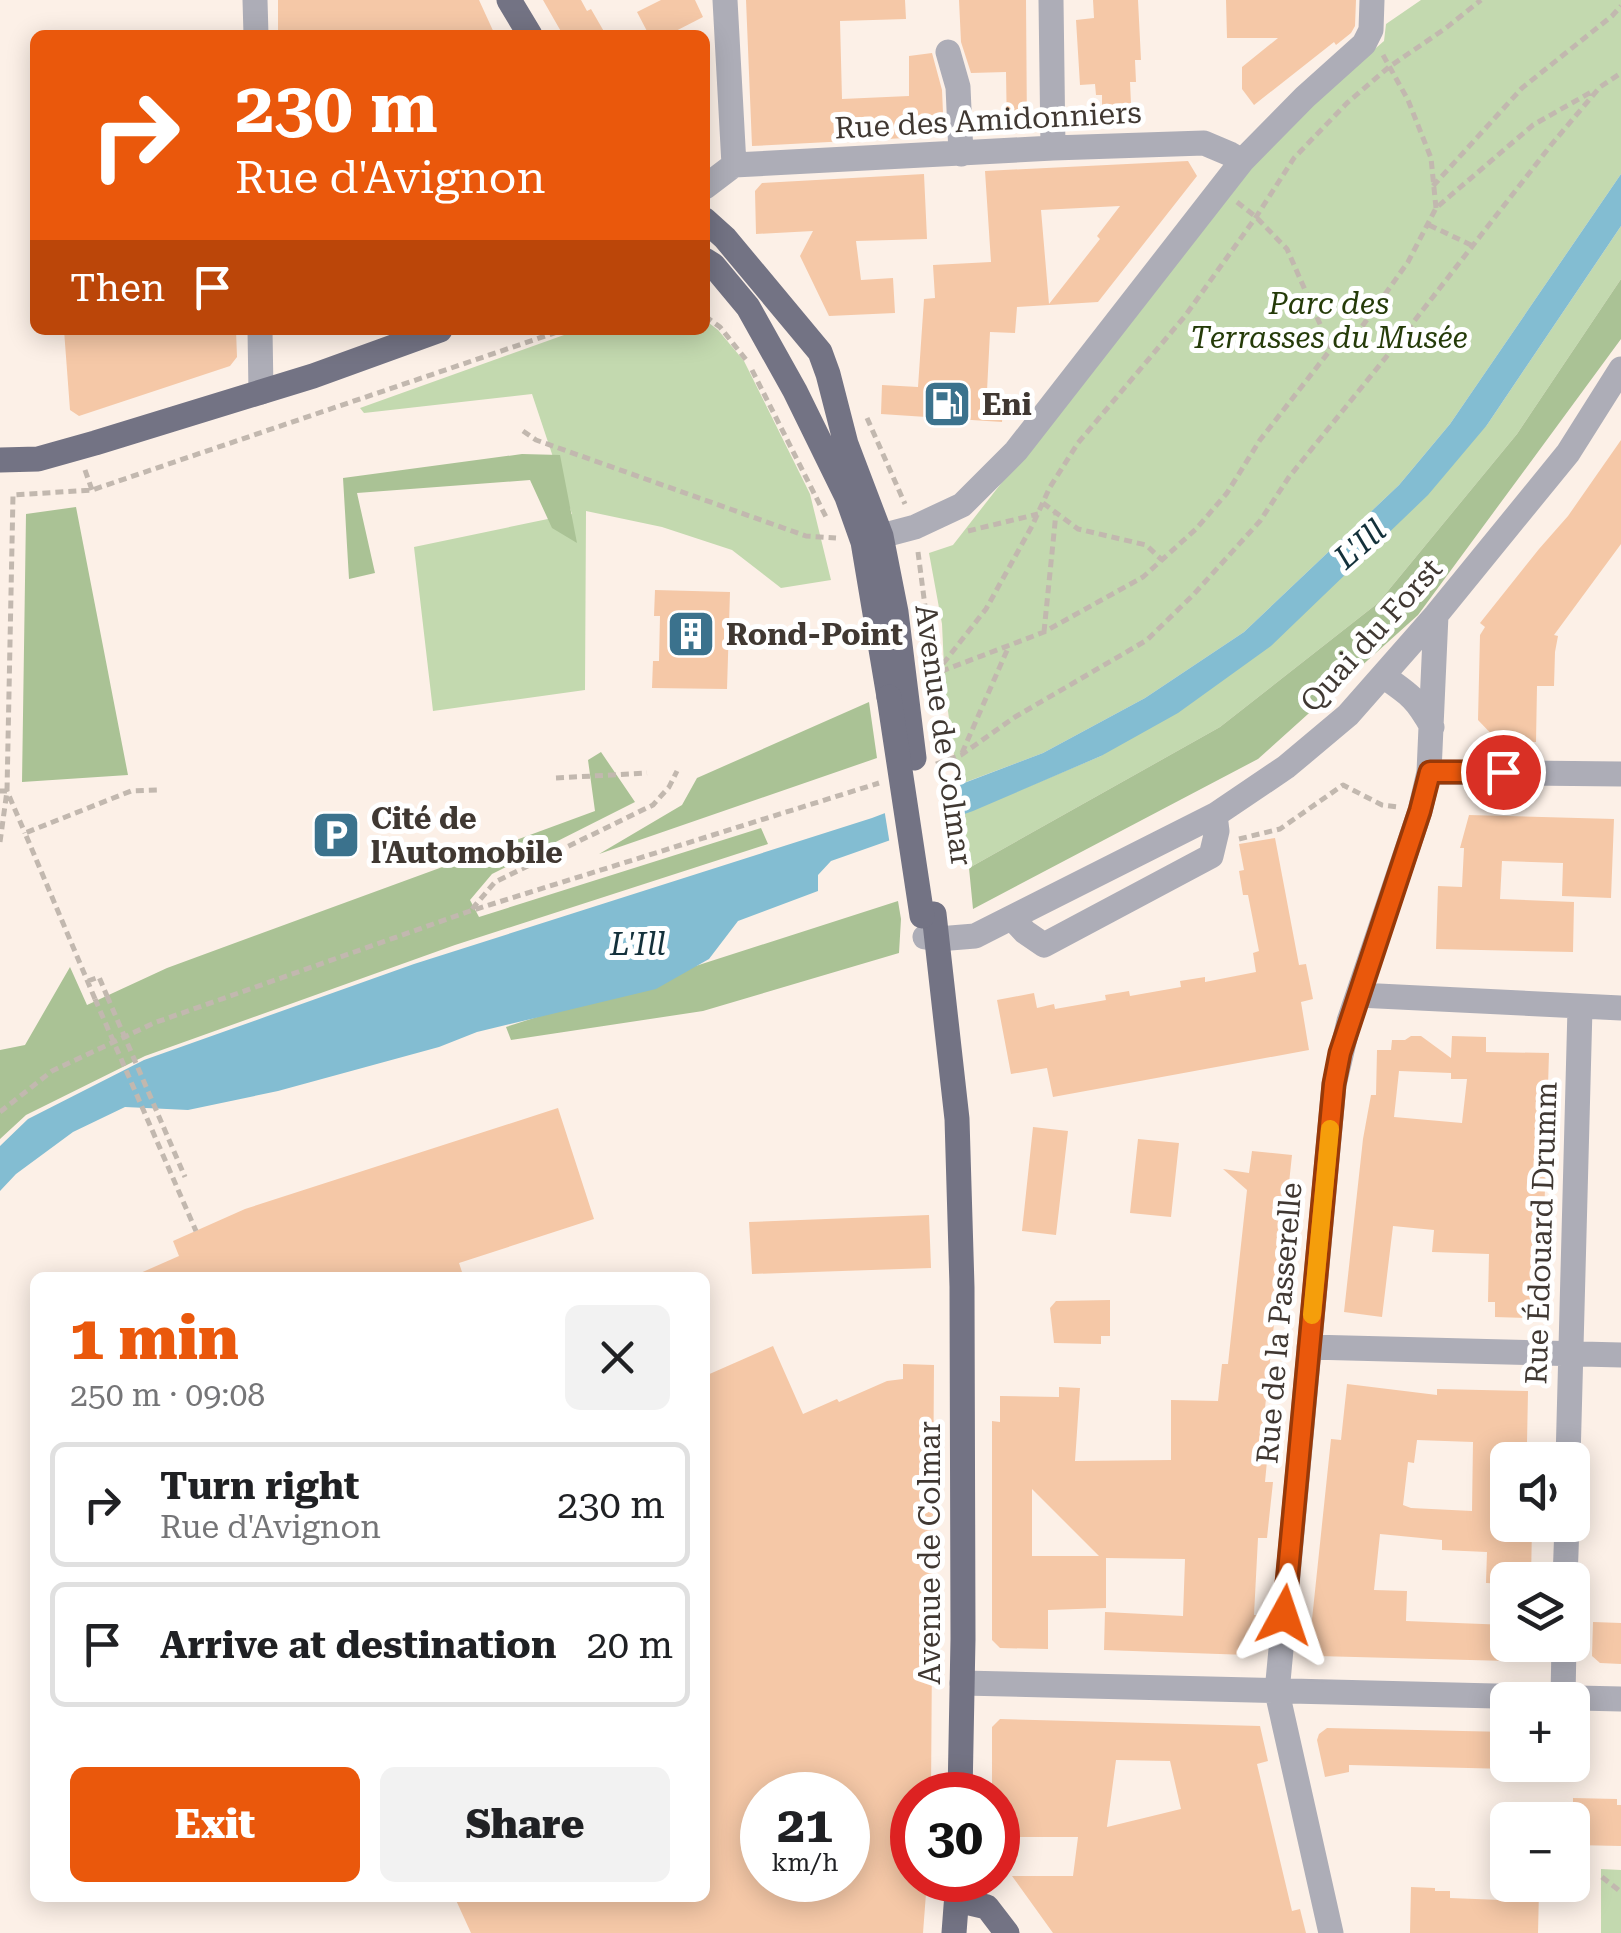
<!DOCTYPE html>
<meta charset="utf-8">
<style>
body{margin:0;font-family:"Roboto Serif",serif;background:#f2f2f2;color:#202124;height:100vh;display:flex;flex-direction:column;font-size:38px;white-space:nowrap}
*{box-sizing:border-box;margin:0}
p{font-size:32px;color:#757577}
.icon{flex:none;width:55px;height:55px;fill:none;stroke:currentColor;stroke-width:2;stroke-linecap:round;stroke-linejoin:round}
.map{position:relative;flex:1;overflow:hidden}
.sheet{position:absolute;left:30px;top:1272px;width:680px;height:630px;display:flex;flex-direction:column;background:#fff;border-radius:15px;box-shadow:0 5px 25px #0003}
.sheet>*{flex:none}
.top-card{position:absolute;left:30px;top:30px;width:680px;height:305px;border-radius:15px;box-shadow:0 5px 25px #0003;background:#ea580c;color:#fff;overflow:hidden}
.fabs{position:absolute;left:1490px;top:1442px;display:grid;gap:20px}
.fabs a{display:grid;place-items:center;width:100px;height:100px;border-radius:15px;background:#fff;box-shadow:0 5px 25px #0003;font-size:50px}
.speed{position:absolute;left:740px;top:1772px;display:flex;gap:20px;font-size:50px;font-weight:700;text-align:center}
.speed>*{display:grid;place-content:center;width:130px;height:130px;border-radius:50%;background:#fff;box-shadow:0 5px 25px #0003;line-height:1}
.speed small{font-size:25px;font-weight:400}
.speed .limit{border:15px solid #d22;background:#fff;color:#111}
.pin{position:absolute;display:grid;place-items:center;width:85px;height:85px;color:#fff;margin:-42px;border:5px solid #fff;border-radius:50%;box-shadow:0 2px 10px #0007}
.me{position:absolute;width:110px;margin:-55px;rotate:5deg;stroke-linejoin:round;filter:drop-shadow(0 0 8px #0008)}
.turn{display:flex;align-items:center;gap:35px;height:210px;padding:0 40px;font-size:45px}
.turn .icon{width:130px;height:130px;stroke-width:2.5}
.turn b{display:block;font-size:70px;line-height:85px}
.then{display:flex;align-items:center;height:95px;padding:0 40px;background:#0003;gap:20px;font-size:38px}
.round{display:grid;place-items:center;flex:none;width:105px;height:105px;border-radius:15px;background:#f2f2f2}
.headline{display:flex;align-items:center;justify-content:space-between;height:170px;padding:0 40px}
h1{font-size:60px;font-weight:800;line-height:75px;color:#ea580c}
.cta{display:flex;gap:20px;margin-top:auto;padding:20px 40px}
.cta a{flex:1;height:115px;border-radius:15px;background:#ea580c;color:#fff;font-size:40px;font-weight:800;line-height:115px;text-align:center}
.cta a+a{background:#f2f2f2;color:#202124}
ul{padding:0;list-style:none}
li{display:flex;align-items:center;gap:30px;height:125px;margin:0 20px 15px;padding:0 20px;border:5px solid #e0e0e0;border-radius:15px}
li div{flex:1}
li b{display:block;font-size:38px}
li em{font-style:normal}
.map>svg:first-child{display:block}
.green{fill:#c3d9af}
.forest{fill:#aac295}
.water{fill:#83bdd2}
.pier{fill:#fcf0e7}
.building{fill:#f5c8a7;fill-rule:evenodd}
.lines{fill:none;stroke-linecap:round;stroke-linejoin:round}
.path{stroke:#c2b8af;stroke-width:5;stroke-dasharray:8 5;stroke-linecap:butt}
.minor{stroke:#adadb7;stroke-width:25}
.major{stroke:#737384;stroke-width:25}
.path-bridge{stroke:#c2b8af;stroke-width:5;stroke-dasharray:8 5;stroke-linecap:butt}
.major-bridge{stroke:#737384;stroke-width:25}
.route-casing{stroke:#983908;stroke-width:25}
.route{stroke:#ea580c;stroke-width:18}
.slow{stroke:#f59e0b;stroke-width:18}
.labels{text-anchor:middle;dominant-baseline:central;stroke-width:10;stroke-linejoin:round;paint-order:stroke}
.street-label{font-size:30px;fill:#403832;stroke:#fff}
.park-label{font-size:30px;font-style:italic;fill:#253b09;stroke:#fff}
.poi-label{font-size:30px;font-weight:bold;fill:#403832;stroke:#fff;text-anchor:start}
.water-label{font-size:32px;font-style:italic;fill:#14313b;stroke:#fff}
</style>
<div class="map">
<svg width="1621" height="1933" viewBox="0 0 1621 1933">
<rect width="100%" height="100%" fill="#fcf0e7"/>
<path class="green" d="M 1421,0 L 1621,0 L 1621,174 L 1450,424 L 1399,485 L 1244,632 L 1145,698 L 1043,753 L 958,785 L 945,689 L 942,624 L 929,553 L 953,545 L 1240,177 L 1311,104 L 1384,41 L 1386,24 Z
M 1621,226 L 1621,279 L 1517,434 L 1378,603 L 1220,727 L 969,868 L 961,815 L 1101,756 L 1487,425 Z
M 705,320 L 718,330 L 744,361 L 810,494 L 831,580 L 781,588 L 732,550 L 662,527 L 586,511 L 585,690 L 433,711 L 414,547 L 572,514 L 532,394 L 364,413 L 360,408 L 578,330 L 705,330 Z
M 1601,1869 L 1621,1870 L 1621,1933 L 1601,1933 Z"/>
<path class="forest" d="M 1621,279 L 1621,339 L 1418,615 L 1258,759 L 973,909 L 969,868 L 1220,727 L 1378,603 L 1517,434 Z
M 522,454 L 560,455 L 577,543 L 552,528 L 530,480 L 357,493 L 375,573 L 349,579 L 343,478 Z
M 76,507 L 128,775 L 22,782 L 26,514 Z
M 869,702 L 877,758 L 599,854 L 682,805 L 697,778 Z
M 601,752 L 635,802 L 492,874 L 470,900 L 479,917 L 761,828 L 768,844 L 455,945 L 145,1056 L 26,1115 L 0,1139 L 0,1050 L 25,1045 L 70,967 L 87,1005 L 167,968 L 595,811 L 588,760 Z
M 898,901 L 901,919 L 899,953 L 703,1011 L 511,1040 L 506,1027 Z"/>
<path class="water" d="M 1621,174 L 1621,226 L 1487,425 L 1428,495 L 1271,646 L 1178,713 L 1101,756 L 973,811 L 831,861 L 818,875 L 818,891 L 738,921 L 709,959 L 656,989 L 477,1032 L 439,1047 L 278,1091 L 188,1110 L 125,1107 L 73,1132 L 16,1174 L 0,1191 L 0,1146 L 28,1119 L 144,1060 L 414,964 L 872,818 L 1043,753 L 1145,698 L 1244,632 L 1399,485 L 1450,424 Z"/>
<path class="pier" d="M 958,780 L 962,820 L 890,845 L 884,808 Z"/>
<path class="building" d="M 278,0 L 479,0 L 495,35 L 278,35 Z
M 543,0 L 581,0 L 587,11 L 591,9 L 606,35 L 563,35 Z
M 661,0 L 695,0 L 703,17 L 668,35 L 649,35 L 637,12 Z
M 746,0 L 905,0 L 906,19 L 840,21 L 842,99 L 909,96 L 909,56 L 932,53 L 942,90 L 944,136 L 752,146 Z
M 959,0 L 1026,0 L 1027,132 L 1007,133 L 1006,72 L 971,73 L 961,42 Z
M 1093,0 L 1138,0 L 1141,60 L 1135,60 L 1136,82 L 1130,82 L 1131,104 L 1102,105 L 1102,95 L 1096,95 L 1095,84 L 1080,85 L 1076,20 L 1094,18 Z
M 1226,0 L 1356,0 L 1355,26 L 1351,33 L 1336,45 L 1334,42 L 1254,105 L 1242,89 L 1242,67 L 1278,38 L 1227,38 Z
M 1188,161 L 1197,176 L 1098,302 L 1017,307 L 1015,333 L 990,332 L 987,391 L 1004,392 L 1002,422 L 881,414 L 882,385 L 918,387 L 924,299 L 935,298 L 933,265 L 991,262 L 985,171 ZM 1120,206 L 1097,236 L 1100,239 L 1049,304 L 1041,210 Z
M 924,174 L 927,239 L 856,241 L 861,280 L 893,278 L 895,313 L 829,316 L 800,256 L 813,231 L 756,234 L 755,191 L 762,183 Z
M 64,330 L 236,330 L 237,357 L 230,366 L 79,416 L 70,410 Z
M 1621,440 L 1621,544 L 1554,635 L 1558,636 L 1555,652 L 1554,686 L 1537,686 L 1536,742 L 1498,741 L 1478,720 L 1480,635 L 1485,627 L 1480,623 L 1539,549 L 1568,516 Z
M 655,590 L 730,592 L 727,689 L 652,688 L 653,661 L 659,661 L 660,616 L 654,616 Z
M 1469,815 L 1614,819 L 1611,898 L 1562,896 L 1563,863 L 1502,861 L 1500,899 L 1574,902 L 1573,952 L 1436,949 L 1438,886 L 1462,887 L 1464,848 L 1460,848 Z
M 1275,838 L 1299,965 L 1306,964 L 1313,999 L 1301,1002 L 1309,1050 L 1053,1097 L 1047,1068 L 1011,1074 L 997,1000 L 1034,993 L 1037,1008 L 1054,1004 L 1055,1009 L 1106,1000 L 1105,995 L 1129,991 L 1130,996 L 1181,987 L 1180,981 L 1205,977 L 1205,982 L 1256,972 L 1253,953 L 1259,951 L 1248,895 L 1243,895 L 1239,871 L 1244,870 L 1239,844 Z
M 1411,1036 L 1421,1036 L 1451,1058 L 1452,1036 L 1486,1037 L 1486,1052 L 1549,1053 L 1543,1255 L 1532,1255 L 1530,1318 L 1495,1317 L 1495,1302 L 1488,1302 L 1489,1254 L 1432,1252 L 1434,1230 L 1393,1226 L 1382,1317 L 1344,1312 L 1363,1139 L 1371,1095 L 1376,1095 L 1377,1050 L 1391,1050 L 1392,1040 L 1405,1040 ZM 1399,1071 L 1451,1073 L 1451,1079 L 1467,1079 L 1462,1123 L 1394,1117 Z
M 558,1108 L 594,1219 L 459,1263 L 464,1278 L 129,1278 L 179,1256 L 173,1241 L 245,1209 Z
M 1033,1127 L 1068,1131 L 1056,1235 L 1022,1231 Z
M 1138,1139 L 1179,1143 L 1171,1217 L 1130,1213 Z
M 1252,1151 L 1292,1155 L 1265,1408 L 1272,1409 L 1265,1482 L 1273,1482 L 1267,1538 L 1258,1538 L 1254,1615 L 1258,1615 L 1257,1647 L 1248,1655 L 1104,1650 L 1105,1612 L 1183,1616 L 1185,1559 L 1106,1558 L 1106,1608 L 1048,1610 L 1048,1649 L 1000,1648 L 992,1640 L 992,1421 L 1000,1422 L 1000,1396 L 1059,1397 L 1059,1387 L 1080,1388 L 1075,1461 L 1171,1460 L 1171,1400 L 1218,1401 L 1222,1364 L 1228,1364 L 1247,1190 L 1223,1169 L 1249,1173 ZM 1032,1489 L 1099,1556 L 1032,1556 Z
M 929,1215 L 931,1268 L 752,1274 L 749,1222 Z
M 1110,1300 L 1110,1336 L 1101,1336 L 1101,1344 L 1054,1343 L 1050,1308 L 1056,1301 Z
M 773,1346 L 803,1414 L 837,1399 L 839,1402 L 887,1381 L 903,1379 L 903,1364 L 934,1365 L 931,1795 L 912,1795 L 912,1880 L 927,1880 L 923,1933 L 471,1933 L 455,1898 L 705,1898 L 705,1376 ZM 762,1795 L 848,1795 L 848,1880 L 762,1880 Z
M 1347,1384 L 1437,1395 L 1437,1389 L 1528,1391 L 1527,1443 L 1508,1442 L 1508,1525 L 1532,1525 L 1531,1580 L 1508,1580 L 1508,1584 L 1486,1583 L 1487,1552 L 1442,1550 L 1442,1540 L 1380,1534 L 1374,1590 L 1407,1591 L 1406,1621 L 1508,1625 L 1508,1661 L 1317,1656 L 1309,1648 L 1331,1439 L 1341,1440 ZM 1417,1440 L 1473,1442 L 1472,1511 L 1411,1508 L 1403,1505 L 1408,1462 L 1414,1463 Z
M 1593,1622 L 1621,1623 L 1621,1664 L 1600,1663 L 1592,1656 Z
M 1000,1719 L 1260,1726 L 1268,1761 L 1257,1764 L 1292,1911 L 1300,1909 L 1306,1933 L 1053,1933 L 1012,1876 L 1073,1876 L 1078,1837 L 998,1837 L 998,1795 L 992,1795 L 992,1727 ZM 1116,1760 L 1170,1761 L 1181,1809 L 1107,1827 Z
M 1327,1728 L 1508,1732 L 1508,1769 L 1349,1765 L 1349,1772 L 1325,1777 L 1317,1740 L 1319,1734 Z
M 1573,1798 L 1617,1799 L 1617,1805 L 1621,1805 L 1621,1846 L 1573,1845 Z
M 1411,1887 L 1435,1888 L 1435,1891 L 1450,1891 L 1450,1898 L 1501,1900 L 1501,1893 L 1516,1893 L 1515,1890 L 1539,1890 L 1538,1933 L 1410,1933 Z"/>
<g class="lines">
<path class="path" d="M 1383,55 L 1408,100 L 1431,158 L 1436,208
M 1433,186 L 1522,88 L 1612,16 L 1621,6
M 1237,202 L 1256,217 L 1287,249 L 1331,349
M 1429,225 L 1471,245
M 705,316 L 720,327 L 747,361
M 752,370 L 826,517
M 867,418 L 905,504
M 523,431 L 536,440 L 806,536 L 836,538
M 85,470 L 92,490
M 1043,503 L 1078,529 L 1146,545 L 1162,560
M 968,531 L 1038,514
M 918,552 L 936,691
M 1044,632 L 1056,513
M 935,674 L 986,609 L 1032,526 L 1050,487 L 1078,443 L 1185,316 L 1256,217 L 1294,158 L 1347,103 L 1389,67 L 1446,28 L 1481,0
M 929,676 L 1044,632 L 1143,577 L 1196,529 L 1227,493 L 1260,440 L 1331,349 L 1361,328 L 1408,262 L 1436,208 L 1533,125 L 1593,91
M 962,753 L 1008,648
M 936,764 L 961,755 L 1015,717 L 1147,640 L 1194,594 L 1260,521 L 1289,477 L 1387,356 L 1551,145 L 1600,87 L 1621,73
M 556,778 L 647,773
M 0,791 L 7,791 L 25,833
M 1239,839 L 1280,829 L 1343,785 L 1382,805 L 1398,807
M 0,842 L 7,791 L 13,495 L 92,490 L 563,330
M 472,909 L 495,882 L 653,805 L 669,787 L 677,771
M 88,981 L 99,977 L 107,996
M 95,999 L 25,833 L 131,791 L 159,790
M 0,1112 L 52,1071 L 154,1023 L 470,911 L 879,783
M 1602,1877 L 1621,1892"/>
<path class="minor" d="M 255,0 L 256,35
M 725,0 L 734,165
M 1051,0 L 1053,148
M 948,52 L 958,87 L 961,154
M 734,165 L 1053,148 L 1204,143 L 1230,154 L 1242,161
M 705,187 L 734,165
M 260,330 L 261,392
M 865,526 L 881,536 L 915,527 L 962,505 L 1016,451 L 1242,161 L 1305,97 L 1364,44 L 1371,30 L 1372,0
M 1383,676 C 1409,694 1416,698 1432,727
M 1429,772 L 1621,774
M 1012,918 L 1025,932 L 1044,945 L 1211,856 L 1217,831 L 1215,815
M 925,937 L 938,939 L 975,936 L 1215,815 L 1286,767 L 1348,715 L 1436,615 L 1568,453 L 1621,369
M 1358,995 L 1621,1008
M 1309,1347 L 1621,1355
M 1568,1460 L 1580,1008
M 1565,1580 L 1567,1525
M 962,1683 L 1621,1699
M 1563,1697 L 1564,1645
M 1331,1933 L 1277,1692 L 1334,1085 L 1349,1021 L 1420,811 L 1429,772 L 1436,615"/>
<path class="major" d="M 509,0 L 530,35
M 705,220 L 725,238 L 820,352 L 828,374 L 846,444 L 881,536 L 896,612 L 914,758
M 705,260 L 713,265 L 748,307 L 795,391 L 847,497 L 863,542 L 889,697
M 0,460 L 38,459 L 95,443 L 313,376 L 440,330
M 934,914 L 957,1119 L 962,1287 L 963,1639 L 960,1795
M 957,1900 L 987,1907 L 1007,1933
M 954,1933 L 958,1880"/>
<path class="path-bridge" d="M 107,996 L 185,1177
M 95,999 L 196,1231"/>
<path class="major-bridge" d="M 889,697 L 922,916"/>
</g>
<g class="lines">
<g class="route-casing">
<path id="route" d="M 1284,1615 L 1334,1084 L 1340,1053 L 1420,811 L 1430,772 L 1503,772"/>
</g>
<use href="#route" class="route"/>
<path class="slow" d="M 1312,1315 L 1330,1129"/>
</g>
<defs>
<g id="fuel-square" transform="scale(2.5)"><rect x="-9" y="-9" width="18" height="18" rx="4" fill="#3b728d" stroke="#fff"/><path d="M-5.5-6h7V0h2V4h1.3V-2.5L3-4.5l.8-.8L6-3V5H2.5V1h-1V6h-7ZM-4.2-4.7v3.2H.2V-4.7Z" fill="#fff"/></g>
<g id="building-square" transform="scale(2.5)"><rect x="-9" y="-9" width="18" height="18" rx="4" fill="#3b728d" stroke="#fff"/><path d="M-4-6H4V6H1V3H-1V6H-4ZM-2.5-4.3h1.7v1.8h-1.7ZM.8-4.3h1.7v1.8H.8ZM-2.5-1h1.7V.8h-1.7ZM.8-1h1.7V.8H.8Z" fill="#fff"/></g>
<g id="parking-square" transform="scale(2.5)"><rect x="-9" y="-9" width="18" height="18" rx="4" fill="#3b728d" stroke="#fff"/><path d="M-3.5-5.5H1a3.5 3.5 0 0 1 0 7H-1V5.5H-3.5ZM-1-3.4V-.6H.8a1.4 1.4 0 0 0 0-2.8Z" fill="#fff"/></g>
</defs>
<g fill-rule="evenodd">
<use href="#fuel-square" x="947" y="404"/>
<use href="#building-square" x="691" y="634"/>
<use href="#parking-square" x="336" y="835"/>
</g>
<g class="labels">
<g class="street-label">
<text transform="translate(988 120) rotate(-3)">Rue des Amidonniers</text>
<text transform="translate(1371 635) rotate(-48)">Quai du Forst</text>
<text transform="translate(944 735) rotate(82)">Avenue de Colmar</text>
<text transform="translate(1541 1233) rotate(-88)">Rue Édouard Drumm</text>
<text transform="translate(1279 1323) rotate(-85)">Rue de la Passerelle</text>
<text transform="translate(929 1553) rotate(-90)">Avenue de Colmar</text>
</g>
<g class="park-label">
<text x="1329" y="303">Parc des<tspan x="1329" dy="34">Terrasses du Musée</tspan></text>
</g>
<g class="poi-label">
<text x="982" y="404">Eni</text>
<text x="726" y="634">Rond-Point</text>
<text x="371" y="818">Cité de<tspan x="371" dy="34">l'Automobile</tspan></text>
</g>
<g class="water-label">
<text transform="translate(1360 544) rotate(-41)">L'Ill</text>
<text x="638" y="944">L'Ill</text>
</g>
</g>
</svg>
<div class="fabs">
<a><svg class="icon" aria-label="sound" viewBox="0 0 24 24"><path d="M4 9h4l5-4v14l-5-4H4zM17 9q2 3 0 6"/></svg></a>
<a><svg class="icon" aria-label="layers" viewBox="0 0 24 24"><path d="M12 4l9 5-9 5-9-5zM3 14l9 5 9-5"/></svg></a>
<a>+</a>
<a>−</a>
</div>
<div class="speed"><div>21<small>km/h</small></div><div class="limit">30</div></div>
<div class="pin" style="left:1503px;top:772px;background:#d93025"><svg class="icon" aria-label="arrive" viewBox="0 0 24 24"><path d="M6 21V4h12l-3 4 3 4H6"/></svg></div>
<svg class="me" style="left:1284px;top:1615px" viewBox="-20 -20 40 40"><path d="M0-17L14 15 0 8-14 15z" fill="#ea580c" stroke="#fff" stroke-width="4"/></svg>
<div class="top-card">
<div class="turn"><svg class="icon" aria-label="right" viewBox="0 0 24 24"><path d="M7 20v-9h11M14 6l5 5-5 5"/></svg><div><b>230 m</b>Rue d'Avignon</div></div>
<div class="then">Then<svg class="icon" aria-label="arrive" viewBox="0 0 24 24"><path d="M6 21V4h12l-3 4 3 4H6"/></svg></div>
</div>
<section class="sheet">
<div class="headline"><div><h1>1 min</h1><p>250 m · 09:08</p></div><a class="round"><svg class="icon" aria-label="close" viewBox="0 0 24 24"><path d="M6 6l12 12M18 6L6 18"/></svg></a></div>
<ul>
<li><svg class="icon" aria-label="right" viewBox="0 0 24 24"><path d="M7 20v-9h11M14 6l5 5-5 5"/></svg><div><b>Turn right</b><p>Rue d'Avignon</p></div><em>230 m</em></li>
<li><svg class="icon" aria-label="arrive" viewBox="0 0 24 24"><path d="M6 21V4h12l-3 4 3 4H6"/></svg><div><b>Arrive at destination</b></div><em>20 m</em></li>
</ul>
<div class="cta"><a>Exit</a><a>Share</a></div>
</section>
</div>
